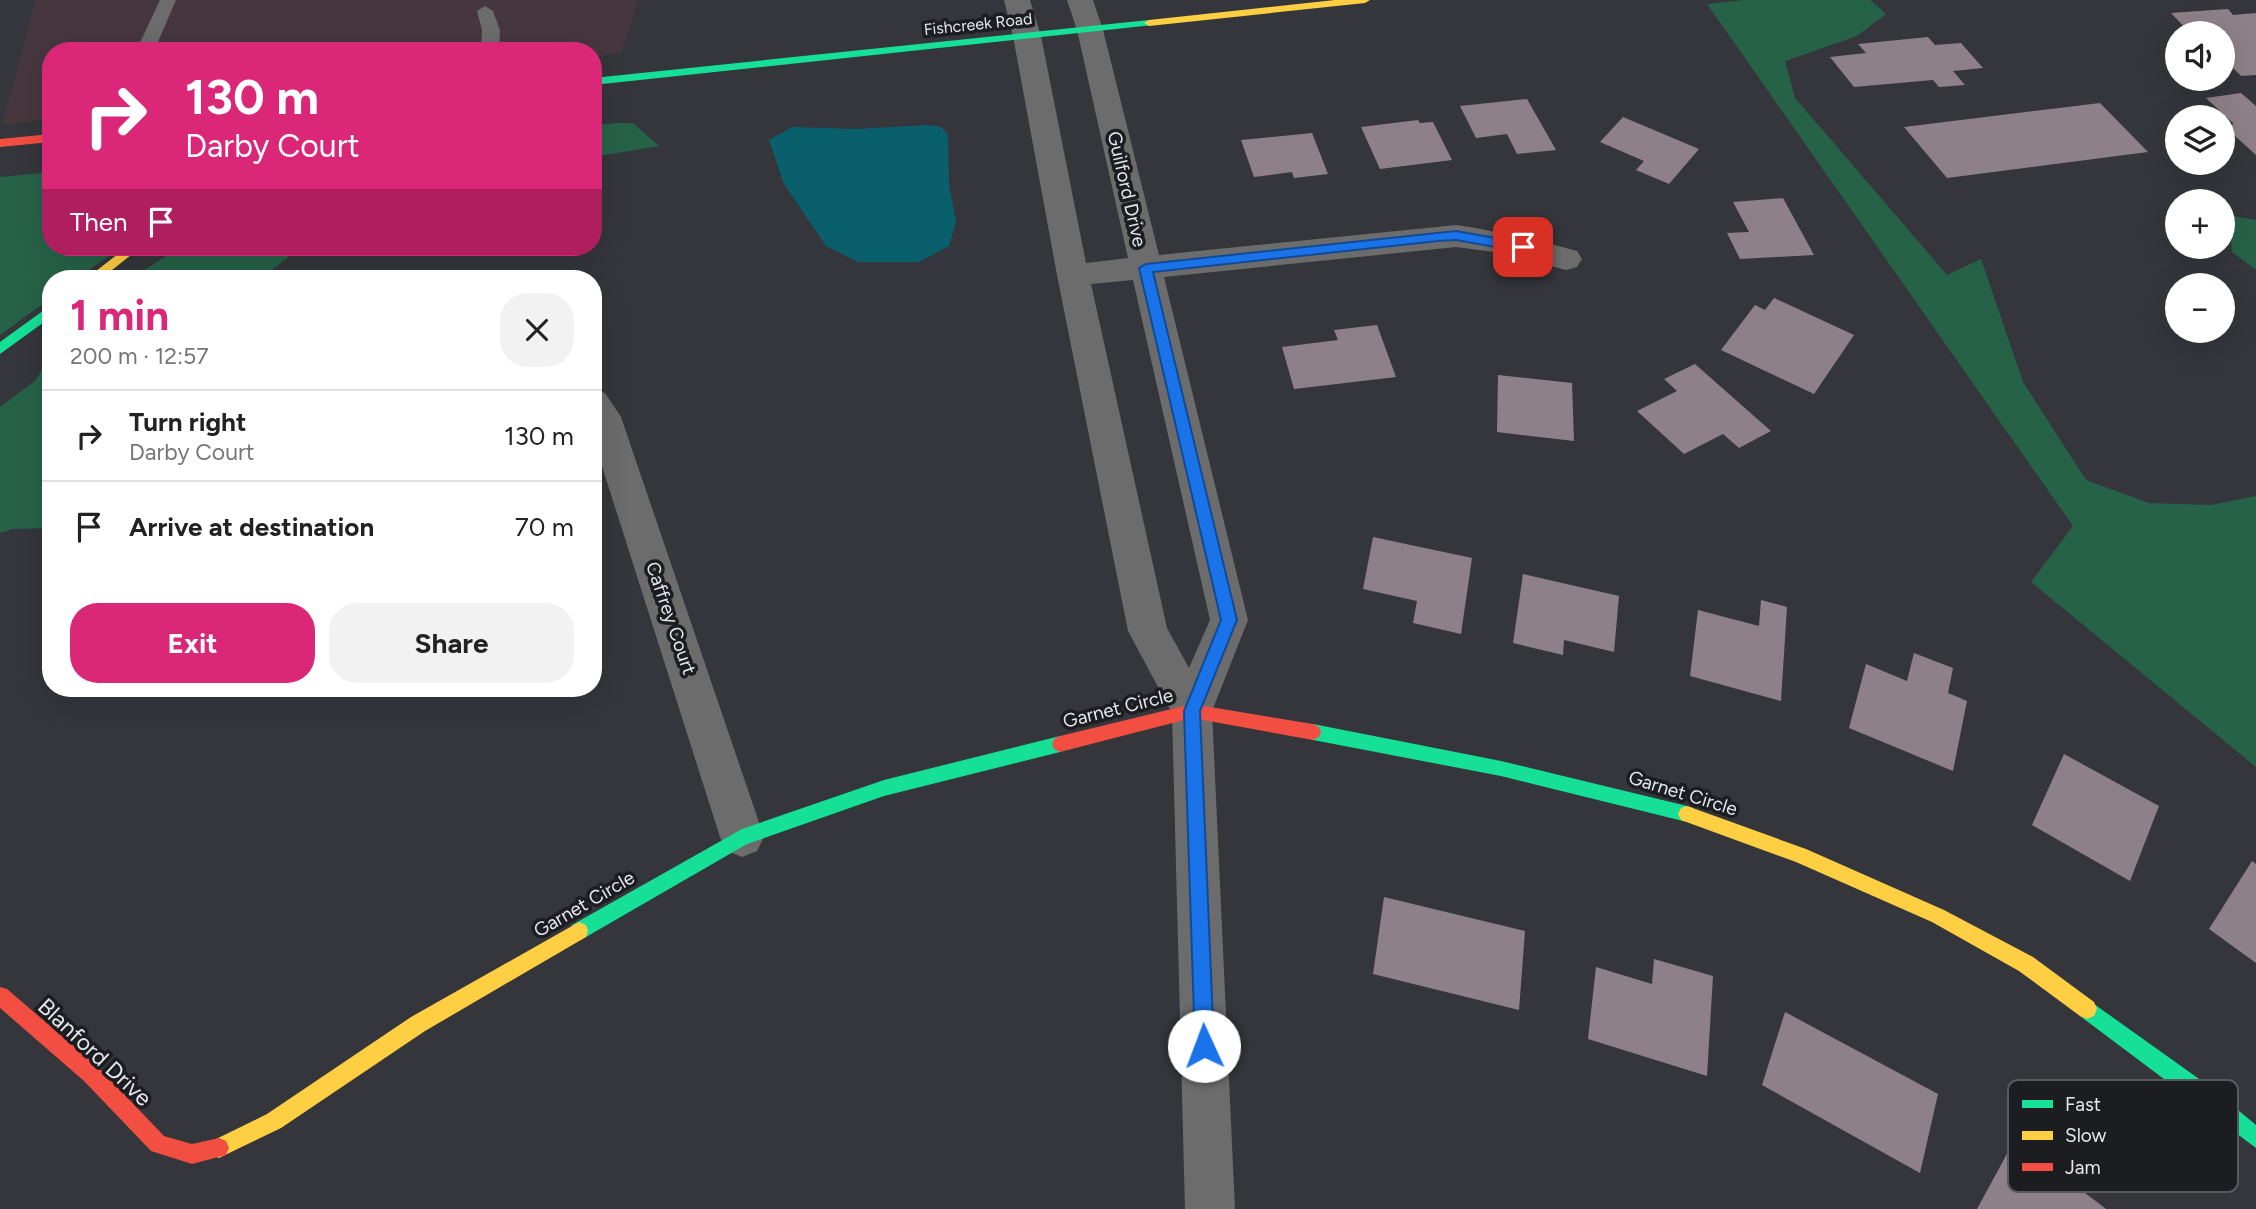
<!DOCTYPE html>
<meta charset="utf-8">
<style>
body{margin:0;font-family:Figtree,sans-serif;background:#f2f2f2;color:#222;height:100vh;display:flex;flex-direction:column;font-size:26px;white-space:nowrap}
*{box-sizing:border-box;margin:0}
p{font-size:23px;color:#767676}
.icon{flex:none;width:38px;height:38px;fill:none;stroke:currentColor;stroke-width:2;stroke-linecap:round;stroke-linejoin:round}
.map{position:relative;flex:1;overflow:hidden}
.sheet{position:absolute;left:42px;top:270px;width:560px;height:427px;display:flex;flex-direction:column;background:#fff;border-radius:28px;box-shadow:0 7px 28px #0002}
.sheet>*{flex:none}
.guide{position:absolute;left:42px;top:42px;width:560px;height:214px;border-radius:28px;box-shadow:0 7px 28px #0002;background:#db2777;color:#fff;overflow:hidden}
.buttons{position:absolute;left:2165px;top:21px;display:grid;gap:14px}
.buttons a{display:grid;place-items:center;width:70px;height:70px;border-radius:50%;background:#fff;box-shadow:0 7px 28px #0002;font-size:35px}
.pin{position:absolute;display:grid;place-items:center;width:60px;height:60px;color:#fff;margin:-30px;border-radius:14px;box-shadow:0 4px 10px #0006}
.me{position:absolute;width:77px;margin:-38px;rotate:358deg;stroke-linejoin:round;filter:drop-shadow(0 0 5px #0008)}
.turn{display:flex;align-items:center;gap:24px;height:147px;padding:0 28px;font-size:32px}
.turn .icon{width:91px;height:91px;stroke-width:2.5}
.turn b{display:block;font-size:49px;line-height:60px}
.then{display:flex;align-items:center;height:66px;padding:0 28px;background:#0003;gap:14px;font-size:26px}
.round{display:grid;place-items:center;flex:none;width:74px;height:74px;border-radius:28px;background:#f2f2f2}
.head{display:flex;align-items:center;justify-content:space-between;height:119px;padding:0 28px}
h1{font-size:42px;font-weight:700;line-height:52px;color:#db2777}
.cta{display:flex;gap:14px;margin-top:auto;padding:14px 28px}
.cta a{flex:1;height:80px;border-radius:28px;background:#db2777;color:#fff;font-size:28px;font-weight:700;line-height:80px;text-align:center}
.cta a+a{background:#f2f2f2;color:#222}
ul{padding:0;list-style:none}
li{display:flex;align-items:center;gap:21px;height:91px;padding:0 28px;border-top:2px solid #e0e0e0}
li div{flex:1}
li b{display:block;font-size:26px}
li em{font-style:normal}
.map>svg:first-child{display:block}
.education{fill:#46373f}
.green{fill:#266248}
.water{fill:#0a5f6c}
.building{fill:#8e8088}
.lines{fill:none;stroke-linecap:round;stroke-linejoin:round}
.lane{fill:#6c6c6c;fill-rule:evenodd}
.street{fill:#6c6c6c;fill-rule:evenodd}
.fast{fill:#16e098;fill-rule:evenodd}
.slow{fill:#ffcf43;fill-rule:evenodd}
.jam{fill:#f24e42;fill-rule:evenodd}
.route{fill:#1a73e8;stroke:#114b97;stroke-width:2}
.labels{text-anchor:middle;dominant-baseline:central;stroke-width:7;stroke-linejoin:round;paint-order:stroke}
.far-street-label{font-size:16px;fill:#e4e7ec;stroke:#1b1d21}
.street-label{font-size:19px;fill:#e4e7ec;stroke:#1b1d21}
.near-street-label{font-size:23px;fill:#e4e7ec;stroke:#1b1d21}
.key{fill:#1b1d21;stroke:#575a5e;stroke-width:2}
.key-label{font-size:19px;fill:#e4e7ec}
</style>
<div class="map">
<svg width="2256" height="1209" viewBox="0 0 2256 1209">
<rect width="100%" height="100%" fill="#34363b"/>
<path class="education" d="M 36,0 L 638,0 L 621,53 L 593,57 L 593,51 L 51,51 L 51,119 L 2,125 Z"/>
<path class="green" d="M 1744,0 L 1870,0 L 1886,14 L 1857,36 L 1785,61 L 1795,98 L 1947,275 L 1981,259 L 2023,382 L 2086,480 L 2149,503 L 2211,505 L 2256,496 L 2256,767 L 2031,582 L 2073,526 L 1707,4 Z
M 619,123 L 633,123 L 659,146 L 593,157 L 593,125 Z
M 51,172 L 51,247 L 121,247 L 78,278 L 51,278 L 51,298 L 0,335 L 0,177 Z
M 2228,215 L 2256,220 L 2256,270 L 2232,252 Z
M 180,247 L 301,247 L 262,278 L 132,278 Z
M 51,353 L 51,528 L 12,529 L 0,533 L 0,407 L 36,380 Z"/>
<path class="water" d="M 928,125 L 941,127 L 948,134 L 949,185 L 956,222 L 949,246 L 919,262 L 858,262 L 826,246 L 784,184 L 769,140 L 792,127 L 856,129 Z"/>
<path class="building" d="M 2228,9 L 2233,15 L 2256,13 L 2256,75 L 2241,76 L 2222,57 L 2222,33 L 2190,33 L 2171,13 Z
M 1928,37 L 1935,45 L 1961,43 L 1983,68 L 1953,71 L 1965,85 L 1939,87 L 1933,80 L 1854,87 L 1830,57 L 1866,53 L 1858,44 Z
M 2241,93 L 2256,106 L 2256,155 L 2224,126 L 2234,124 L 2206,98 Z
M 1527,99 L 1556,150 L 1517,154 L 1507,134 L 1476,138 L 1460,106 Z
M 2100,103 L 2148,152 L 1947,178 L 1904,127 Z
M 1623,117 L 1699,149 L 1669,184 L 1636,170 L 1644,161 L 1600,142 Z
M 1418,120 L 1420,123 L 1433,122 L 1452,160 L 1380,169 L 1361,127 Z
M 1312,133 L 1328,174 L 1294,178 L 1292,172 L 1254,177 L 1241,140 Z
M 1783,198 L 1814,255 L 1740,259 L 1727,233 L 1749,232 L 1733,202 Z
M 1774,298 L 1854,335 L 1814,394 L 1721,350 L 1755,305 L 1765,310 Z
M 1377,325 L 1396,377 L 1294,389 L 1282,347 L 1338,340 L 1334,330 Z
M 1695,364 L 1771,431 L 1739,448 L 1723,434 L 1684,454 L 1637,411 L 1677,391 L 1664,379 Z
M 1498,375 L 1572,383 L 1574,441 L 1497,432 Z
M 1373,537 L 1472,558 L 1461,634 L 1413,623 L 1417,601 L 1363,589 Z
M 1523,574 L 1619,596 L 1614,652 L 1564,640 L 1563,655 L 1513,643 Z
M 1761,600 L 1787,607 L 1781,701 L 1690,676 L 1698,610 L 1759,626 Z
M 1914,653 L 1953,668 L 1948,693 L 1967,701 L 1953,771 L 1849,728 L 1866,664 L 1907,681 Z
M 2064,754 L 2159,806 L 2130,881 L 2032,825 Z
M 2252,861 L 2256,864 L 2256,963 L 2209,929 Z
M 1384,897 L 1525,931 L 1519,1010 L 1373,974 Z
M 1654,959 L 1713,976 L 1707,1076 L 1588,1039 L 1596,967 L 1652,984 Z
M 1785,1012 L 1938,1094 L 1920,1173 L 1762,1085 Z
M 2015,1139 L 2042,1160 L 2106,1209 L 1977,1209 Z"/>
<g class="lines">
<path class="lane" d="M 160,0 L 176,0 L 154,51 L 136,51 Z
M 485,6 L 493,11 L 500,30 L 499,51 L 481,51 L 482,30 L 477,11 Z"/>
<path class="street" d="M 1004,0 L 1030,0 L 1041,36 L 1086,263 L 1128,258 L 1077,30 L 1067,0 L 1093,0 L 1103,30 L 1159,255 L 1456,225 C 1497,231 1537,240 1577,251 L 1582,259 L 1577,267 L 1566,270 L 1501,253 L 1456,247 L 1164,277 L 1248,620 L 1212,711 L 1235,1209 L 1185,1209 L 1172,713 L 1128,631 L 1057,275 L 1013,36 ZM 1133,280 L 1210,620 L 1189,668 L 1167,628 L 1091,284 Z
M 593,389 L 605,393 L 621,417 L 764,837 L 757,851 L 742,857 L 727,851 L 720,837 L 593,438 Z"/>
<path class="fast" d="M 1149,20 L 1154,23 L 1153,25 L 593,85 L 593,78 Z
M 51,305 L 51,317 L 0,354 L 0,342 Z
M 1313,724 L 1501,761 L 1687,806 L 1693,808 L 1696,814 L 1693,820 L 1687,822 L 1501,776 L 1313,740 L 1307,737 L 1305,732 L 1307,727 Z
M 1060,736 L 1066,739 L 1068,744 L 1066,749 L 1060,752 L 884,796 L 747,844 L 586,937 L 579,940 L 572,937 L 570,931 L 572,925 L 742,829 L 884,780 Z
M 2087,999 L 2209,1086 L 2256,1125 L 2256,1148 L 2080,1016 L 2077,1009 L 2080,1002 Z"/>
<path class="slow" d="M 1335,0 L 1370,0 L 1365,3 L 1149,26 L 1144,23 L 1149,20 Z
M 127,247 L 141,247 L 102,278 L 87,278 Z
M 1687,806 L 1806,849 L 1944,910 L 2033,957 L 2094,1002 L 2097,1009 L 2094,1016 L 2087,1019 L 2080,1016 L 2019,971 L 1932,922 L 1796,862 L 1681,820 L 1678,814 L 1681,808 Z
M 579,922 L 586,925 L 588,931 L 586,937 L 425,1031 L 281,1128 L 219,1158 L 212,1155 L 209,1148 L 212,1141 L 267,1114 L 411,1017 Z"/>
<path class="jam" d="M 51,134 L 51,142 L 0,147 L 0,139 Z
M 1192,704 L 1313,724 L 1319,727 L 1321,732 L 1319,737 L 1313,740 L 1192,718 L 1060,752 L 1054,749 L 1052,744 L 1054,739 L 1060,736 Z
M 0,987 L 7,989 L 98,1067 L 164,1136 L 192,1144 L 219,1138 L 226,1141 L 229,1148 L 226,1155 L 192,1164 L 151,1151 L 84,1081 L 0,1008 Z"/>
</g>
<path class="route" d="M 1456,231 L 1523,243 L 1529,247 L 1523,252 L 1456,240 L 1438,241 L 1153,272 L 1237,620 L 1200,711 L 1214,1046 L 1211,1053 L 1204,1056 L 1197,1053 L 1195,1046 L 1184,711 L 1221,620 L 1139,268 L 1146,264 Z"/>
<g class="labels">
<g class="far-street-label">
<text transform="translate(978 24) rotate(-6)">Fishcreek Road</text>
</g>
<g class="street-label">
<text transform="translate(1127 189) rotate(77)">Guilford Drive</text>
<text transform="translate(671 618) rotate(71)">Caffrey Court</text>
<text transform="translate(1118 708) rotate(-14)">Garnet Circle</text>
<text transform="translate(1683 793) rotate(17)">Garnet Circle</text>
<text transform="translate(584 904) rotate(-30)">Garnet Circle</text>
</g>
<g class="near-street-label">
<text transform="translate(95 1052) rotate(43)">Blanford Drive</text>
</g>
</g>
<rect x="2008" y="1080" width="230" height="112" rx="10" class="key"/>
<rect x="2022" y="1100" width="31" height="8" fill="#16e098"/>
<rect x="2022" y="1131" width="31" height="9" fill="#ffcf43"/>
<rect x="2022" y="1163" width="31" height="8" fill="#f24e42"/>
<g class="key-label">
<text x="2065" y="1111">Fast</text>
<text x="2065" y="1142">Slow</text>
<text x="2065" y="1174">Jam</text>
</g>
</svg>
<div class="buttons">
<a><svg class="icon" aria-label="sound" viewBox="0 0 24 24"><path d="M4 9h4l5-4v14l-5-4H4zM17 9q2 3 0 6"/></svg></a>
<a><svg class="icon" aria-label="layers" viewBox="0 0 24 24"><path d="M12 4l9 5-9 5-9-5zM3 14l9 5 9-5"/></svg></a>
<a>+</a>
<a>−</a>
</div>
<div class="pin" style="left:1523px;top:247px;background:#d93025"><svg class="icon" aria-label="arrive" viewBox="0 0 24 24"><path d="M6 21V4h12l-3 4 3 4H6"/></svg></div>
<svg class="me" style="left:1204px;top:1046px" viewBox="-20 -20 40 40"><circle r="19" fill="#fff"/><path d="M0-13L10 11 0 6-10 11z" fill="#1a73e8"/></svg>
<div class="guide">
<div class="turn"><svg class="icon" aria-label="right" viewBox="0 0 24 24"><path d="M7 20v-9h11M14 6l5 5-5 5"/></svg><div><b>130 m</b>Darby Court</div></div>
<div class="then">Then<svg class="icon" aria-label="arrive" viewBox="0 0 24 24"><path d="M6 21V4h12l-3 4 3 4H6"/></svg></div>
</div>
<section class="sheet">
<div class="head"><div><h1>1 min</h1><p>200 m · 12:57</p></div><a class="round"><svg class="icon" aria-label="close" viewBox="0 0 24 24"><path d="M6 6l12 12M18 6L6 18"/></svg></a></div>
<ul>
<li><svg class="icon" aria-label="right" viewBox="0 0 24 24"><path d="M7 20v-9h11M14 6l5 5-5 5"/></svg><div><b>Turn right</b><p>Darby Court</p></div><em>130 m</em></li>
<li><svg class="icon" aria-label="arrive" viewBox="0 0 24 24"><path d="M6 21V4h12l-3 4 3 4H6"/></svg><div><b>Arrive at destination</b></div><em>70 m</em></li>
</ul>
<div class="cta"><a>Exit</a><a>Share</a></div>
</section>
</div>
